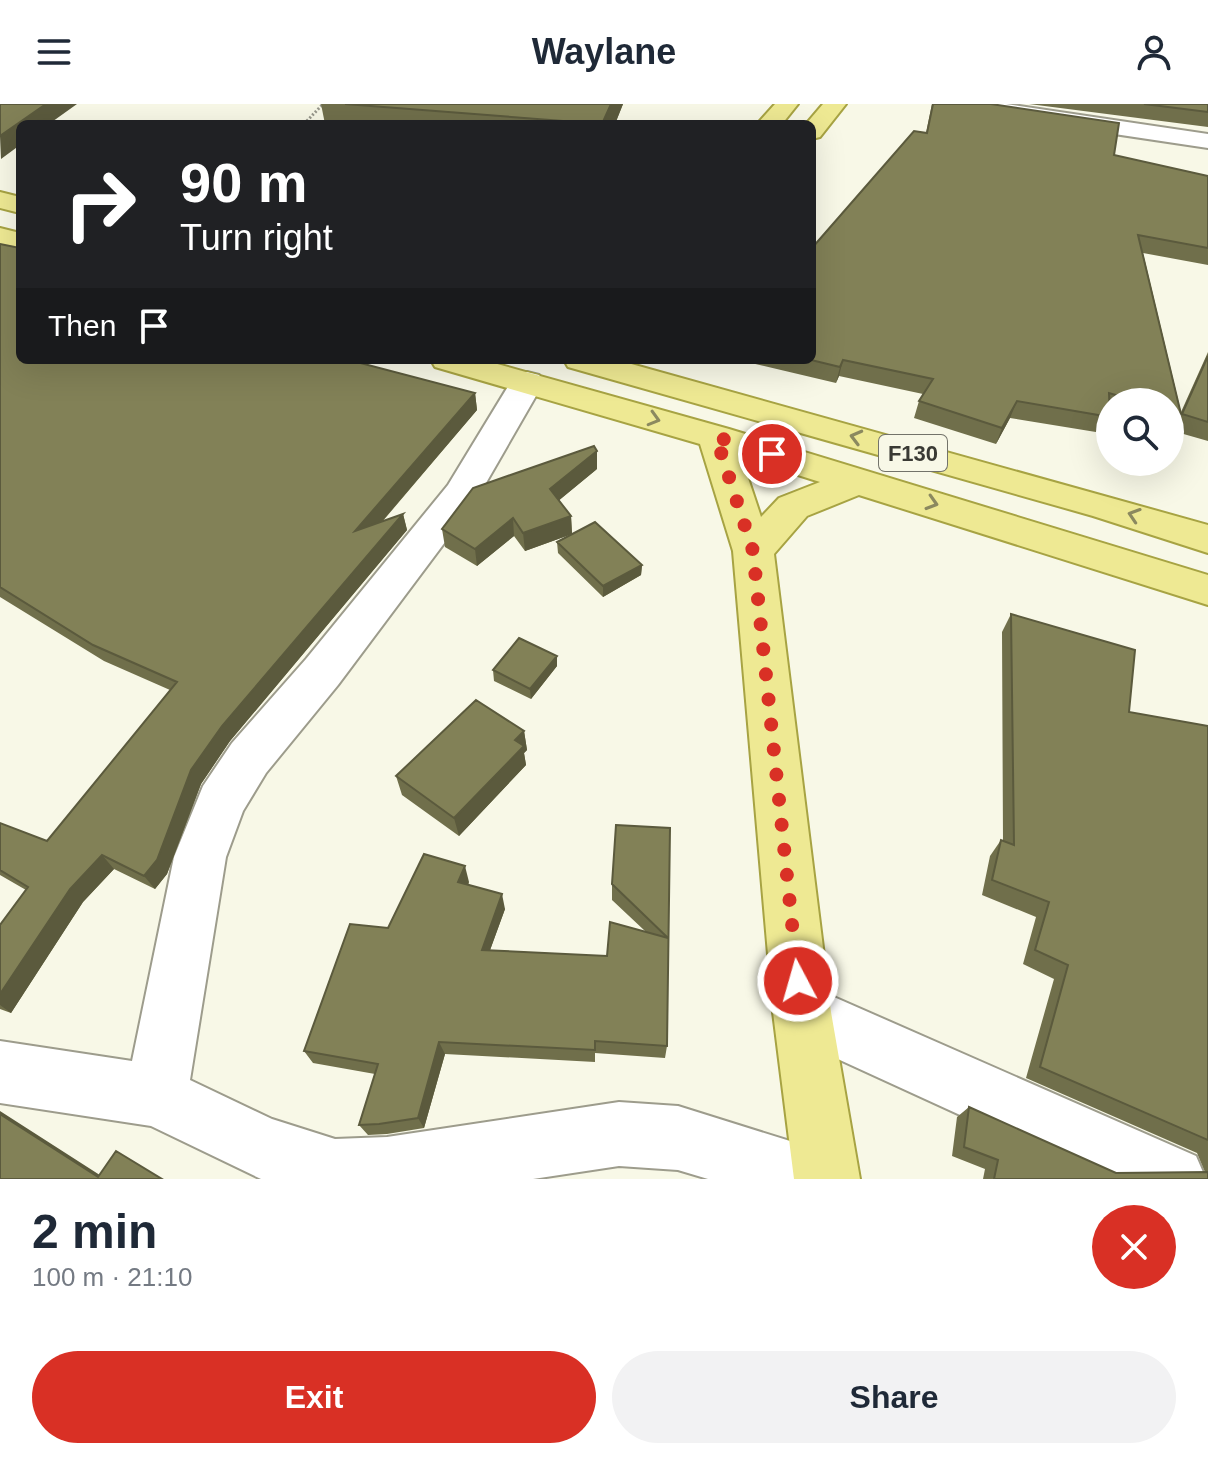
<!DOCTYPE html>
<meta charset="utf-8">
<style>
body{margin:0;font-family:Helvetica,sans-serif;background:#f2f2f3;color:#1f2937;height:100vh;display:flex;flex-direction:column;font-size:30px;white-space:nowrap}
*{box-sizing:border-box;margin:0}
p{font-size:26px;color:#747a83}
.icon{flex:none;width:44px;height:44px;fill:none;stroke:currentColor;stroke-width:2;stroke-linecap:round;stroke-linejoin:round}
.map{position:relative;height:1075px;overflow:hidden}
.drawer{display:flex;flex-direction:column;background:#fff;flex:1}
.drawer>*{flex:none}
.hud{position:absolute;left:16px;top:16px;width:800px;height:244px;border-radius:12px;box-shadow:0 8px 32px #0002;background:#202124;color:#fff;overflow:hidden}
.fabs{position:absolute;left:1096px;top:284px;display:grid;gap:16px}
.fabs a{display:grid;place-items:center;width:88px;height:88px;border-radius:50%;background:#fff;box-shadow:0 8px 32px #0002;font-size:40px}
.pin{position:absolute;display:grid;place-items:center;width:68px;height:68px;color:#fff;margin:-34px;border:4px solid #fff;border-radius:50%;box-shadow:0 2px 8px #0007}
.me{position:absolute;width:88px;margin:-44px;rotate:354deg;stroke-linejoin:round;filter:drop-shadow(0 0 6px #0008)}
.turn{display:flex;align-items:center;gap:28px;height:168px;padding:0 32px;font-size:36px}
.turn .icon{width:104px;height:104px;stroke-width:2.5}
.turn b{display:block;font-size:56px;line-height:68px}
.then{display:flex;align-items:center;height:76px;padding:0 32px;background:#0003;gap:16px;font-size:30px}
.round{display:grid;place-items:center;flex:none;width:84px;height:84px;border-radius:42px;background:#f2f2f3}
.head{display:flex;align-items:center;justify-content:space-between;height:136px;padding:0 32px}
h1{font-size:48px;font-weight:700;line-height:60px}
.action{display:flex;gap:16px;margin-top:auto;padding:16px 32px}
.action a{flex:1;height:92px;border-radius:48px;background:#d93025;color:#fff;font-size:32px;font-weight:700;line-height:92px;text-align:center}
.action a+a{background:#f2f2f3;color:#1f2937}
header{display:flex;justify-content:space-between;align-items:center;height:104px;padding:0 32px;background:#fff;font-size:36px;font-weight:700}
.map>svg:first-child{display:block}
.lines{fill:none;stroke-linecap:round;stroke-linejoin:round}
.minor-casing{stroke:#9d9c8c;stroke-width:4}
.major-casing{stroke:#a7a343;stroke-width:4}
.path{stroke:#97978b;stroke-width:3;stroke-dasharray:2 2;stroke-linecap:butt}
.minor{fill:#fff;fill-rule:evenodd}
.major{fill:#eee993;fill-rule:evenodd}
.wall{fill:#706f4b}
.shaded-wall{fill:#5b5a3d}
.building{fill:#828157;stroke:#5b5a3d;stroke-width:2}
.oneway{stroke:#8b895f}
.route{stroke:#d93025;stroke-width:14;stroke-dasharray:0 25.2}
.labels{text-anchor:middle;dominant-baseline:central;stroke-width:8;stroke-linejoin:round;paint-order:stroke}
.shield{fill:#f8f8e7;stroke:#73736a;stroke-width:2}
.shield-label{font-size:22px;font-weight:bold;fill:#3a3a34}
</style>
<header><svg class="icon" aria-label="menu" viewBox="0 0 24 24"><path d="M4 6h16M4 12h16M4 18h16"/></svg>Waylane<svg class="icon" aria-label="person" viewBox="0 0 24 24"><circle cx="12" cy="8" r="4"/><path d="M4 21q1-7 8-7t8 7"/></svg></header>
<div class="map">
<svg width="1208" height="1075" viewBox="0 0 1208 1075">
<rect width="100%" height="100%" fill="#f8f8e7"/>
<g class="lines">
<g class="minor-casing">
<path id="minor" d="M 949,0 L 1006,0 L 1208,30 L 1208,44 L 960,7 Z
M 527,268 L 539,271 L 544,278 L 475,398 L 338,581 L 266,669 L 243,707 L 226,753 L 190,976 L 272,1015 L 335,1035 L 387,1033 L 619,998 L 678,1002 L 838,1052 L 848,1075 L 708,1075 L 678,1066 L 619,1062 L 533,1075 L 261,1075 L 151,1022 L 0,999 L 0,937 L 132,957 L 174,753 L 203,682 L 232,639 L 306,555 L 448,381 L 515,271 Z
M 802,879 L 1196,1052 L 1206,1075 L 1100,1075 L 781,929 L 773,908 L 781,887 Z"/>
</g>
<g class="major-casing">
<path id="major" d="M 775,0 L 798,0 L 782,20 L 757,20 Z
M 823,0 L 846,0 L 820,33 L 812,35 L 812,20 L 806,20 Z
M 0,88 L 20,93 L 20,109 L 0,104 Z
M 0,124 L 20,129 L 20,145 L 0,140 Z
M 431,256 L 483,256 L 729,325 L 1208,471 L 1208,501 L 859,391 L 807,412 L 774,450 L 831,908 L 860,1075 L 794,1075 L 773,908 L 733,447 L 700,340 L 435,263 ZM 741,353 L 820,378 L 779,394 L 761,413 Z
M 564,256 L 617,256 L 1208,421 L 1208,449 L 1093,412 L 568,263 Z"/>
</g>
<path class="path" d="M 304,20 L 323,0"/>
<use href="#minor" class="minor"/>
<use href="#major" class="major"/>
</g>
<path class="wall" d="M 321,0 L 623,0 L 615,20 L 325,20 Z
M 932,0 L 991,0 L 1114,51 L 1208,72 L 1208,161 L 1143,149 L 1181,308 L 1208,248 L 1208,337 L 1173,327 L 1176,319 L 1172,326 L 1170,326 L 1170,298 L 1110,298 L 1110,314 L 1102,329 L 1010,314 L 996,340 L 914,314 L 919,297 L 923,290 L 839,272 L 836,279 L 751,259 L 751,256 L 812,256 L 926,29 Z
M 1029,0 L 1208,0 L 1208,23 Z
M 0,140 L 20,256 L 475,289 L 477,306 L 382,418 L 403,410 L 407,426 L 230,637 L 201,680 L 167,770 L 155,785 L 114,765 L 83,798 L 11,909 L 0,905 L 0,821 L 26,786 L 0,771 L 0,719 L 47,737 L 170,586 L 104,557 L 0,493 Z
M 597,365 L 559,396 L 571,412 L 572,430 L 525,447 L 514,432 L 477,462 L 445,443 L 442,425 Z
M 557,438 L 642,461 L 641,471 L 603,493 L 558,449 Z
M 1011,510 L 1129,608 L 1208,622 L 1208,1075 L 983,1075 L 985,1065 L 952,1052 L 957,1013 L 969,1003 L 1116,1069 L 1205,1068 L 1197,1049 L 1026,974 L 1054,875 L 1023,860 L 1036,813 L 982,791 L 990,752 L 1001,736 L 1003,737 L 1002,528 Z
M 557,552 L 557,562 L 531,595 L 494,577 L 493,566 Z
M 524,627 L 527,646 L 524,649 L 526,661 L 459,732 L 402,691 L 396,672 Z
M 670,724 L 667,942 L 665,954 L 595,949 L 595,958 L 445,950 L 424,1024 L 387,1030 L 368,1031 L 359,1021 L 375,970 L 313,959 L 304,947 L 388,824 L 469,778 L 468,781 L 505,805 L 490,846 L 607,852 L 645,827 L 612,796 L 612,780 Z"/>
<path class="shaded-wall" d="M 46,0 L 77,0 L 49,20 L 20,20 L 20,41 L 1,55 L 0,32 Z
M 611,0 L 623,0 L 615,20 L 602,20 Z
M 843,256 L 839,272 L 836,279 L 840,263 Z
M 475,289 L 477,306 L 360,443 L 355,427 Z
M 1017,297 L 1010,314 L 996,340 L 1002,324 Z
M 597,347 L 597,365 L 551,403 L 550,385 Z
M 403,410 L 407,426 L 230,637 L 201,680 L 167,770 L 155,785 L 144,772 L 191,666 L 222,622 Z
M 571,412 L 572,430 L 525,447 L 523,429 Z
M 513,414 L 514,432 L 477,462 L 475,445 Z
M 642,461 L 641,471 L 603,493 L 603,482 Z
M 557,552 L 557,562 L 531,595 L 530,585 Z
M 524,627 L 527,646 L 524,649 L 526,661 L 459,732 L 454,714 L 515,636 Z
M 102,751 L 114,765 L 83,798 L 11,909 L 0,901 L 0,890 L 70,785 Z
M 465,762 L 469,778 L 462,794 L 458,778 Z
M 502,790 L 505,805 L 485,860 L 482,846 Z
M 439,938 L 445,950 L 424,1024 L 418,1014 Z
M 0,1007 L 106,1075 L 98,1073 L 0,1010 Z"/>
<path class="building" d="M 0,0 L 46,0 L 0,32 Z
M 345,0 L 611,0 L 602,20 Z
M 933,0 L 991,0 L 1119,19 L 1114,51 L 1208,72 L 1208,144 L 1138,131 L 1181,310 L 1170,307 L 1170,298 L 1141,298 L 1109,289 L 1110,313 L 1017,297 L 1002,324 L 919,297 L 933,275 L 843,256 L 840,263 L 811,256 L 812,144 L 914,27 L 927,29 Z
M 1144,0 L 1208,0 L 1208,8 Z
M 0,140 L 20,144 L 20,256 L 349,256 L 475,289 L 355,427 L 403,410 L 222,622 L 191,666 L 157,756 L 144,772 L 102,751 L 70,785 L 0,890 L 0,821 L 28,783 L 0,766 L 0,719 L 47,737 L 177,578 L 93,541 L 0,483 Z
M 1208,252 L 1208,318 L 1182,310 Z
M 594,342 L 597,347 L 550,385 L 571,412 L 523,429 L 513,414 L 475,445 L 442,425 L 473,384 Z
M 595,418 L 642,461 L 603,482 L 557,438 Z
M 1011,510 L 1135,546 L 1129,608 L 1208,622 L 1208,1036 L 1040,963 L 1068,861 L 1035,846 L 1049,798 L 992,776 L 1001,736 L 1014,741 Z
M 519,534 L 557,552 L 530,585 L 493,566 Z
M 476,596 L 524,627 L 515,636 L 524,642 L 454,714 L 396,672 Z
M 616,721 L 670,724 L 667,942 L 595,937 L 595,946 L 439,938 L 418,1014 L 379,1020 L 359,1021 L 378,960 L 304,947 L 350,820 L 388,824 L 424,750 L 465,762 L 458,778 L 502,790 L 482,846 L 607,852 L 610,818 L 668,834 L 612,780 Z
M 969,1003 L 1116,1069 L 1208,1068 L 1208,1075 L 994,1075 L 998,1056 L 964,1043 Z
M 0,1010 L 98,1073 L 116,1047 L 162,1075 L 0,1075 Z"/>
<defs><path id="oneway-chevron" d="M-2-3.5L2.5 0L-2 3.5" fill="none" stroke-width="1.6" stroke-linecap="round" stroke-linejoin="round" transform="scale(2)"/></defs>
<g class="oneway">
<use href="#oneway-chevron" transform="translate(654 315) rotate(16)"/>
<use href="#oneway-chevron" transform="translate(856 333) rotate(-165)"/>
<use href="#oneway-chevron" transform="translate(932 399) rotate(17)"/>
<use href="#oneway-chevron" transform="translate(1134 411) rotate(-162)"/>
</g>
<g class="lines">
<path class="route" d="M 772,350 L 716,333 L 753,447 L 798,877"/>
</g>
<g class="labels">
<rect class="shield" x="879" y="331" width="68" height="36" rx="6"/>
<g class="shield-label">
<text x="913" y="349">F130</text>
</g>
</g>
</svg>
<div class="fabs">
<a><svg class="icon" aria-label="search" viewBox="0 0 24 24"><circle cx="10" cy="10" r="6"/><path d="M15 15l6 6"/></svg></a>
</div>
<div class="pin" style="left:772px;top:350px;background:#d93025"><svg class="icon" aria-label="arrive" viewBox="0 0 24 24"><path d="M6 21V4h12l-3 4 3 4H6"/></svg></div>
<svg class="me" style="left:798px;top:877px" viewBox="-20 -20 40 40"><circle r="17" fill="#d93025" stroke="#fff" stroke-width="3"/><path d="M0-11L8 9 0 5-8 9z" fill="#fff"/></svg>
<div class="hud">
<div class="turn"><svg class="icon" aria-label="right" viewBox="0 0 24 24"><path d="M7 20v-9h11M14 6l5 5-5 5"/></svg><div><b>90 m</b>Turn right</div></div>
<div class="then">Then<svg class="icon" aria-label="arrive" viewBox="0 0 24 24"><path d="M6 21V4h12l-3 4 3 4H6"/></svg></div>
</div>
</div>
<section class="drawer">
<div class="head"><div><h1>2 min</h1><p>100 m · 21:10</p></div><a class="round" style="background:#d93025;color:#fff"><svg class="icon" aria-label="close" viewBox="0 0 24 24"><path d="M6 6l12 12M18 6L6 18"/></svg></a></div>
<div class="action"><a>Exit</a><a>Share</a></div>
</section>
